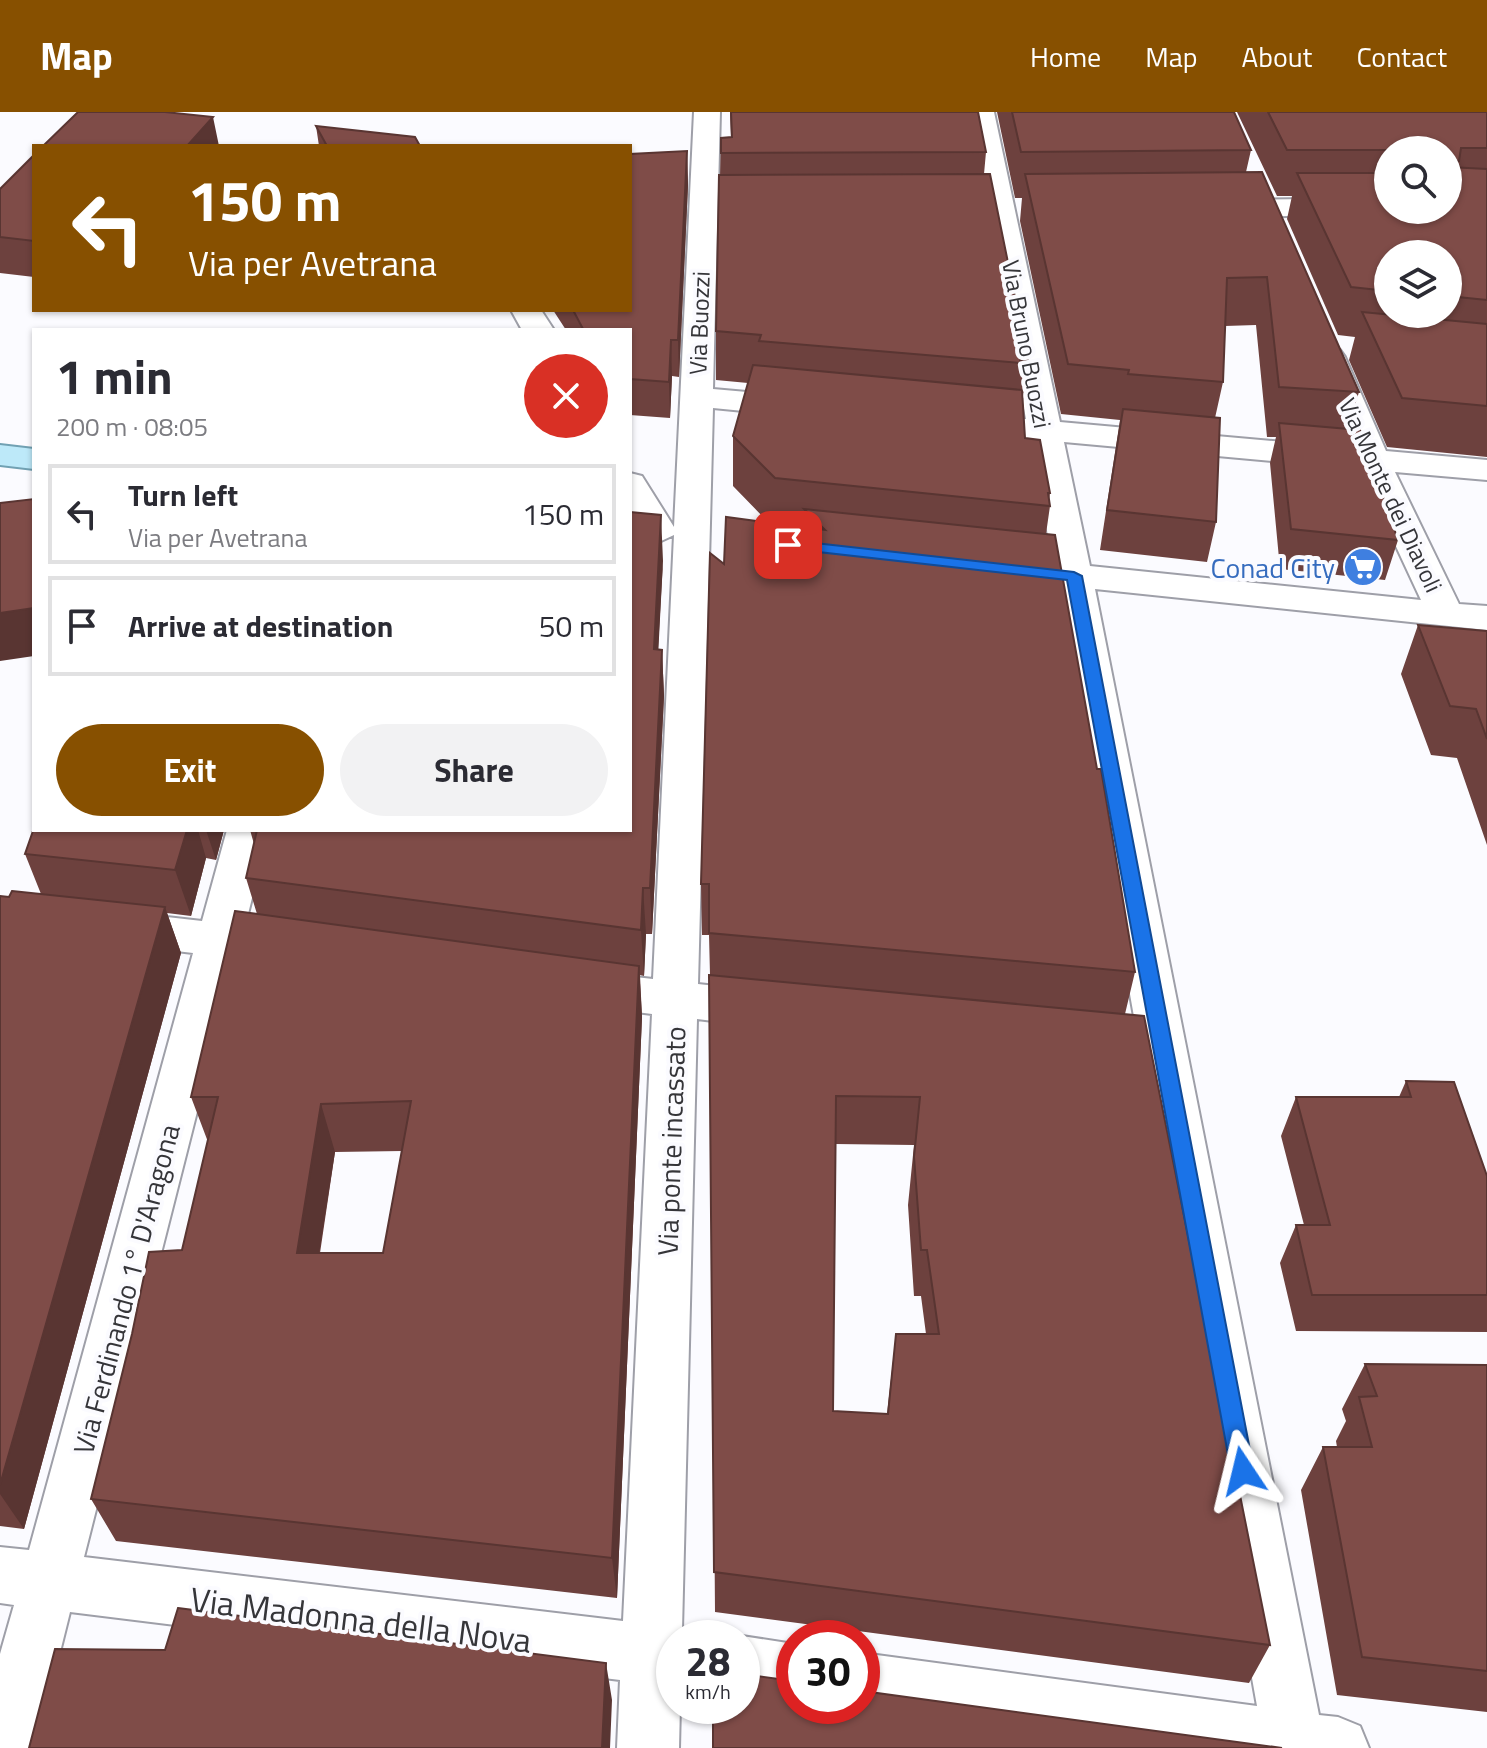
<!DOCTYPE html>
<meta charset="utf-8">
<style>
body{margin:0;font-family:"Titillium Web",sans-serif;background:#f2f2f3;color:#2b2b33;height:100vh;display:flex;flex-direction:column;font-size:30px;white-space:nowrap}
*{box-sizing:border-box;margin:0}
p{font-size:26px;color:#7c7c81}
.icon{flex:none;width:44px;height:44px;fill:none;stroke:currentColor;stroke-width:2;stroke-linecap:round;stroke-linejoin:round}
.map{position:relative;flex:1;overflow:hidden}
.side{position:absolute;left:32px;top:216px;width:600px;height:504px;display:flex;flex-direction:column;background:#fff;border-radius:0px;box-shadow:0 2px 6px #0004}
.side>*{flex:none}
.hud{position:absolute;left:32px;top:32px;width:600px;height:168px;border-radius:0px;box-shadow:0 2px 6px #0004;background:#875000;color:#fff;overflow:hidden}
.controls{position:absolute;left:1374px;top:24px;display:grid;gap:16px}
.controls a{display:grid;place-items:center;width:88px;height:88px;border-radius:50%;background:#fff;box-shadow:0 2px 6px #0004;font-size:40px}
.speed{position:absolute;left:656px;top:1508px;display:flex;gap:16px;font-size:40px;font-weight:700;text-align:center}
.speed>*{display:grid;place-content:center;width:104px;height:104px;border-radius:50%;background:#fff;box-shadow:0 2px 6px #0004;line-height:1}
.speed small{font-size:20px;font-weight:400}
.speed .limit{border:12px solid #d22;background:#fff;color:#111}
.pin{position:absolute;display:grid;place-items:center;width:68px;height:68px;color:#fff;margin:-34px;border-radius:16px;box-shadow:0 4px 12px #0006}
.me{position:absolute;width:88px;margin:-44px;rotate:350deg;stroke-linejoin:round;filter:drop-shadow(0 0 6px #0008)}
.turn{display:flex;align-items:center;gap:28px;height:168px;padding:0 24px;font-size:36px}
.turn .icon{width:104px;height:104px;stroke-width:2.5}
.turn b{display:block;font-size:56px;line-height:68px}
.round{display:grid;place-items:center;flex:none;width:84px;height:84px;border-radius:42px;background:#f2f2f3}
.headline{display:flex;align-items:center;justify-content:space-between;height:136px;padding:0 24px}
h1{font-size:48px;font-weight:700;line-height:60px}
.primary-button{display:flex;gap:16px;margin-top:auto;padding:16px 24px}
.primary-button a{flex:1;height:92px;border-radius:48px;background:#875000;color:#fff;font-size:32px;font-weight:700;line-height:92px;text-align:center}
.primary-button a+a{background:#f2f2f3;color:#2b2b33}
ul{padding:0;list-style:none}
li{display:flex;align-items:center;gap:24px;height:100px;margin:0 16px 12px;padding:0 8px;border:4px solid #e1e1e2;border-radius:0px}
li div{flex:1}
li b{display:block;font-size:30px}
li em{font-style:normal}
header{display:flex;align-items:center;gap:48px;box-sizing:border-box;height:112px;padding:0 40px;background:#875000;color:#fff}
header strong{font-size:38px}
nav{display:flex;gap:44px;margin-inline-start:auto;font-size:28px}
.map>svg:first-child{display:block}
.lines{fill:none;stroke-linecap:round;stroke-linejoin:round}
.minor-casing{stroke:#9e9fa8;stroke-width:4}
.major-casing{stroke:#71a1b3;stroke-width:4}
.minor{fill:#fff;fill-rule:evenodd}
.major{fill:#bde9f9;fill-rule:evenodd}
.wall{fill:#6d413e;fill-rule:evenodd}
.shaded-wall{fill:#593532}
.building{fill:#7f4c48;stroke:#593532;stroke-width:2;fill-rule:evenodd}
.route{fill:#1a73e8;stroke:#114b97;stroke-width:2}
.labels{text-anchor:middle;dominant-baseline:central;stroke-width:8;stroke-linejoin:round;paint-order:stroke}
.far-street-label{font-size:24px;fill:#353539;stroke:#fbfbff}
.shop-label{font-size:28px;fill:#366cbe;stroke:#fbfbff;text-anchor:end}
.street-label{font-size:28px;fill:#353539;stroke:#fbfbff}
.near-street-label{font-size:34px;fill:#353539;stroke:#fbfbff}
</style>
<header>
<strong>Map</strong>
<nav><a>Home</a><a>Map</a><a>About</a><a>Contact</a></nav>
</header>
<div class="map">
<svg width="1487" height="1636" viewBox="0 0 1487 1636">
<rect width="100%" height="100%" fill="#fbfbff"/>
<g class="lines">
<g class="minor-casing">
<path id="minor" d="M 694,0 L 720,0 L 713,277 L 804,285 L 816,288 L 820,295 L 816,302 L 804,305 L 713,296 L 698,872 L 771,880 L 787,886 L 794,898 L 787,910 L 771,916 L 697,907 L 682,1518 L 696,1526 L 674,1526 L 674,1594 L 680,1594 L 679,1636 L 617,1636 L 620,1568 L 70,1500 L 36,1636 L 0,1636 L 0,1542 L 14,1493 L 0,1491 L 0,1435 L 29,1438 L 193,841 L 0,818 L 0,786 L 202,809 L 227,718 L 269,718 L 245,814 L 303,823 L 309,835 L 303,847 L 287,852 L 236,846 L 84,1445 L 623,1509 L 652,902 L 581,893 L 565,888 L 558,876 L 565,864 L 581,859 L 653,867 L 674,423 L 659,430 L 646,427 L 630,400 L 630,361 L 642,364 L 674,415 Z
M 968,0 L 994,0 L 1060,310 L 1351,336 L 1313,245 L 1318,238 L 1329,236 L 1340,238 L 1345,245 L 1386,339 L 1487,348 L 1487,368 L 1395,360 L 1459,492 L 1487,494 L 1487,518 L 1095,477 L 1319,1603 L 1338,1605 L 1360,1614 L 1369,1636 L 1115,1636 L 862,1601 L 845,1594 L 862,1594 L 862,1541 L 1257,1594 L 1057,473 L 1033,469 L 1028,461 L 1033,453 L 1053,451 L 1030,327 L 1003,323 L 998,316 L 1003,309 L 1026,307 ZM 1064,330 L 1360,357 L 1421,488 L 1090,454 Z
M 1388,86 L 1388,98 L 1400,98 L 1398,101 L 1218,106 L 1208,103 L 1204,97 L 1208,91 L 1218,88 Z
M 511,198 L 541,198 L 554,218 L 522,218 Z
M 742,1524 L 794,1532 L 794,1592 L 742,1584 L 742,1526 L 737,1526 Z"/>
</g>
<g class="major-casing">
<path id="major" d="M 0,333 L 34,337 L 34,357 L 0,353 Z"/>
</g>
<use href="#minor" class="minor"/>
<use href="#major" class="major"/>
</g>
<path class="wall" d="M 730,0 L 986,40 L 984,62 L 1028,249 L 1022,291 L 1025,326 L 1050,381 L 1049,388 L 1050,394 L 1046,422 L 1097,657 L 1135,860 L 1125,902 L 1270,1533 L 1249,1571 L 715,1500 L 710,863 L 709,823 L 702,823 L 701,772 L 724,452 L 768,410 L 733,374 L 733,324 L 748,271 L 716,268 L 716,219 L 721,26 L 731,26 ZM 835,1032 L 914,1033 L 908,1093 L 914,1184 L 921,1184 L 926,1222 L 896,1222 L 887,1302 L 833,1299 Z
M 997,0 L 1234,0 L 1251,38 L 1246,60 L 1359,280 L 1348,317 L 1398,428 L 1385,468 L 1280,457 L 1270,351 L 1276,325 L 1267,325 L 1256,213 L 1225,214 L 1223,270 L 1215,306 L 1216,410 L 1207,450 L 1100,438 L 1120,308 L 1061,302 L 1020,109 L 1022,86 L 1015,86 Z
M 1237,0 L 1487,0 L 1487,345 L 1387,335 L 1349,248 L 1355,225 L 1338,223 L 1287,107 L 1292,84 L 1277,84 ZM 1388,38 L 1448,38 L 1388,98 ZM 1388,142 L 1448,142 L 1448,202 L 1388,202 Z
M 316,14 L 420,34 L 319,34 Z
M 687,39 L 688,73 L 679,265 L 672,264 L 670,306 L 630,303 L 630,218 L 566,218 L 553,198 L 630,198 Z
M 34,43 L 34,165 L 0,161 L 0,77 Z
M 663,449 L 658,537 L 662,538 L 664,584 L 652,822 L 646,822 L 644,864 L 640,863 L 642,905 L 617,1486 L 116,1429 L 91,1387 L 182,1138 L 208,1030 L 191,985 L 257,802 L 246,766 L 254,732 L 250,718 L 630,718 ZM 402,1039 L 383,1141 L 320,1141 L 335,1040 Z
M 1418,513 L 1487,519 L 1487,733 L 1457,646 L 1431,643 L 1401,562 Z
M 34,718 L 224,718 L 216,748 L 206,746 L 191,804 L 167,801 L 181,841 L 24,1417 L 0,1414 L 0,784 L 9,785 L 41,782 L 25,742 Z
M 1406,969 L 1487,1064 L 1487,1220 L 1296,1219 L 1280,1151 L 1296,1113 L 1304,1113 L 1281,1024 L 1296,985 L 1399,985 Z
M 1365,1252 L 1487,1253 L 1487,1600 L 1337,1583 L 1301,1378 L 1323,1335 L 1337,1335 L 1336,1329 L 1346,1309 L 1342,1297 Z"/>
<path class="shaded-wall" d="M 213,5 L 219,34 L 187,34 Z
M 687,39 L 688,73 L 679,265 L 678,228 Z
M 671,228 L 672,264 L 670,306 L 669,270 Z
M 661,403 L 663,449 L 656,583 L 654,537 Z
M 34,496 L 34,544 L 0,549 L 0,501 Z
M 662,538 L 664,584 L 652,822 L 650,776 Z
M 187,718 L 198,718 L 206,746 L 191,804 L 175,758 Z
M 206,718 L 224,718 L 216,748 Z
M 643,776 L 646,822 L 644,864 L 641,818 Z
M 165,795 L 181,841 L 24,1417 L 0,1382 L 0,1373 Z
M 639,854 L 642,905 L 617,1486 L 612,1446 Z
M 321,992 L 335,1040 L 312,1187 L 297,1141 Z
M 606,1551 L 612,1588 L 610,1636 L 602,1636 Z"/>
<path class="building" d="M 78,0 L 165,0 L 213,5 L 187,34 L 43,34 Z
M 731,0 L 978,0 L 986,40 L 721,41 L 721,26 L 732,25 Z
M 1012,0 L 1234,0 L 1251,38 L 1021,40 Z
M 1268,0 L 1487,0 L 1487,36 L 1461,36 L 1459,49 L 1448,50 L 1449,55 L 1487,57 L 1487,188 L 1448,184 L 1448,142 L 1388,142 L 1388,179 L 1351,175 L 1297,61 L 1388,61 L 1388,98 L 1448,98 L 1448,38 L 1287,38 Z
M 316,14 L 415,25 L 420,34 L 327,34 Z
M 687,39 L 678,228 L 671,228 L 669,270 L 630,267 L 630,218 L 583,217 L 573,198 L 630,198 L 630,42 Z
M 34,43 L 34,129 L 0,125 L 0,77 Z
M 1262,60 L 1359,280 L 1279,275 L 1267,165 L 1227,166 L 1223,270 L 1128,262 L 1129,258 L 1068,252 L 1025,62 Z
M 990,62 L 1028,249 L 1020,248 L 1020,251 L 759,229 L 761,223 L 716,219 L 719,63 Z
M 1362,200 L 1487,212 L 1487,294 L 1402,286 Z
M 753,253 L 1022,278 L 1025,326 L 1040,328 L 1050,381 L 1048,381 L 1050,394 L 775,366 L 733,324 Z
M 1123,297 L 1220,306 L 1216,410 L 1107,398 Z
M 1279,311 L 1360,318 L 1398,428 L 1291,417 Z
M 34,387 L 34,496 L 0,501 L 0,391 Z
M 804,397 L 1055,423 L 1097,657 L 1101,657 L 1135,860 L 709,821 L 709,772 L 701,772 L 710,441 L 724,452 L 726,405 L 825,418 Z
M 630,400 L 661,403 L 654,537 L 662,538 L 650,776 L 643,776 L 641,818 L 246,766 L 257,718 L 630,718 Z
M 1418,513 L 1487,519 L 1487,627 L 1476,597 L 1450,594 Z
M 34,716 L 34,718 L 187,718 L 175,758 L 25,742 Z
M 12,779 L 165,795 L 0,1373 L 0,784 L 9,785 Z
M 235,799 L 639,854 L 612,1446 L 91,1387 L 132,1222 L 149,1140 L 182,1138 L 218,985 L 191,985 ZM 411,989 L 383,1141 L 297,1141 L 321,992 Z
M 709,863 L 1144,904 L 1270,1533 L 714,1460 ZM 836,984 L 920,985 L 914,1045 L 921,1138 L 927,1138 L 939,1222 L 896,1222 L 888,1302 L 833,1299 Z
M 1406,969 L 1454,970 L 1487,1064 L 1487,1183 L 1312,1183 L 1296,1113 L 1330,1113 L 1296,985 L 1411,985 Z
M 1365,1252 L 1487,1253 L 1487,1559 L 1362,1545 L 1323,1335 L 1372,1335 L 1359,1285 L 1377,1284 Z
M 178,1496 L 606,1551 L 602,1636 L 29,1636 L 55,1537 L 165,1538 Z
M 742,1562 L 794,1569 L 794,1594 L 862,1594 L 862,1579 L 1282,1636 L 713,1636 L 713,1594 L 742,1594 Z"/>
<path class="route" d="M 788,428 L 1074,460 L 1082,464 L 1254,1359 L 1251,1366 L 1243,1369 L 1235,1366 L 1231,1359 L 1067,468 L 783,436 L 783,430 Z"/>
<defs>
<g id="supermarket-disc" transform="scale(2)"><circle r="9.5" fill="#3f7fe0" stroke="#fbfbff"/><path d="M-6-5.5h2.5l.6 2H6L4.5 2H-2.5L-4.4-4H-6ZM-1.5 3.2a1.3 1.3 0 1 0 .1 0ZM3 3.2a1.3 1.3 0 1 0 .1 0Z" fill="#fff"/></g>
</defs>
<g fill-rule="evenodd">
<use href="#supermarket-disc" x="1363" y="455"/>
</g>
<g class="labels">
<g class="far-street-label">
<text transform="translate(699 211) rotate(-88)">Via Buozzi</text>
<text transform="translate(1027 232) rotate(79)">Via Bruno Buozzi</text>
<text transform="translate(1391 383) rotate(65)">Via Monte dei Diavoli</text>
</g>
<g class="shop-label">
<text x="1335" y="455">Conad City</text>
</g>
<g class="street-label">
<text transform="translate(671 1029) rotate(-88)">Via ponte incassato</text>
<text transform="translate(126 1177) rotate(-75)">Via Ferdinando 1° D'Aragona</text>
</g>
<g class="near-street-label">
<text transform="translate(361 1507) rotate(7)">Via Madonna della Nova</text>
</g>
</g>
</svg>
<div class="controls">
<a><svg class="icon" aria-label="search" viewBox="0 0 24 24"><circle cx="10" cy="10" r="6"/><path d="M15 15l6 6"/></svg></a>
<a><svg class="icon" aria-label="layers" viewBox="0 0 24 24"><path d="M12 4l9 5-9 5-9-5zM3 14l9 5 9-5"/></svg></a>
</div>
<div class="speed"><div>28<small>km/h</small></div><div class="limit">30</div></div>
<div class="pin" style="left:788px;top:433px;background:#d93025"><svg class="icon" aria-label="arrive" viewBox="0 0 24 24"><path d="M6 21V4h12l-3 4 3 4H6"/></svg></div>
<svg class="me" style="left:1243px;top:1359px" viewBox="-20 -20 40 40"><path d="M0-17L14 15 0 8-14 15z" fill="#1a73e8" stroke="#fff" stroke-width="4"/></svg>
<div class="hud">
<div class="turn"><svg class="icon" aria-label="left" viewBox="0 0 24 24"><path d="M17 20v-9H6M10 6l-5 5 5 5"/></svg><div><b>150 m</b>Via per Avetrana</div></div>
</div>
<section class="side">
<div class="headline"><div><h1>1 min</h1><p>200 m · 08:05</p></div><a class="round" style="background:#d93025;color:#fff"><svg class="icon" aria-label="close" viewBox="0 0 24 24"><path d="M6 6l12 12M18 6L6 18"/></svg></a></div>
<ul>
<li><svg class="icon" aria-label="left" viewBox="0 0 24 24"><path d="M17 20v-9H6M10 6l-5 5 5 5"/></svg><div><b>Turn left</b><p>Via per Avetrana</p></div><em>150 m</em></li>
<li><svg class="icon" aria-label="arrive" viewBox="0 0 24 24"><path d="M6 21V4h12l-3 4 3 4H6"/></svg><div><b>Arrive at destination</b></div><em>50 m</em></li>
</ul>
<div class="primary-button"><a>Exit</a><a>Share</a></div>
</section>
</div>
